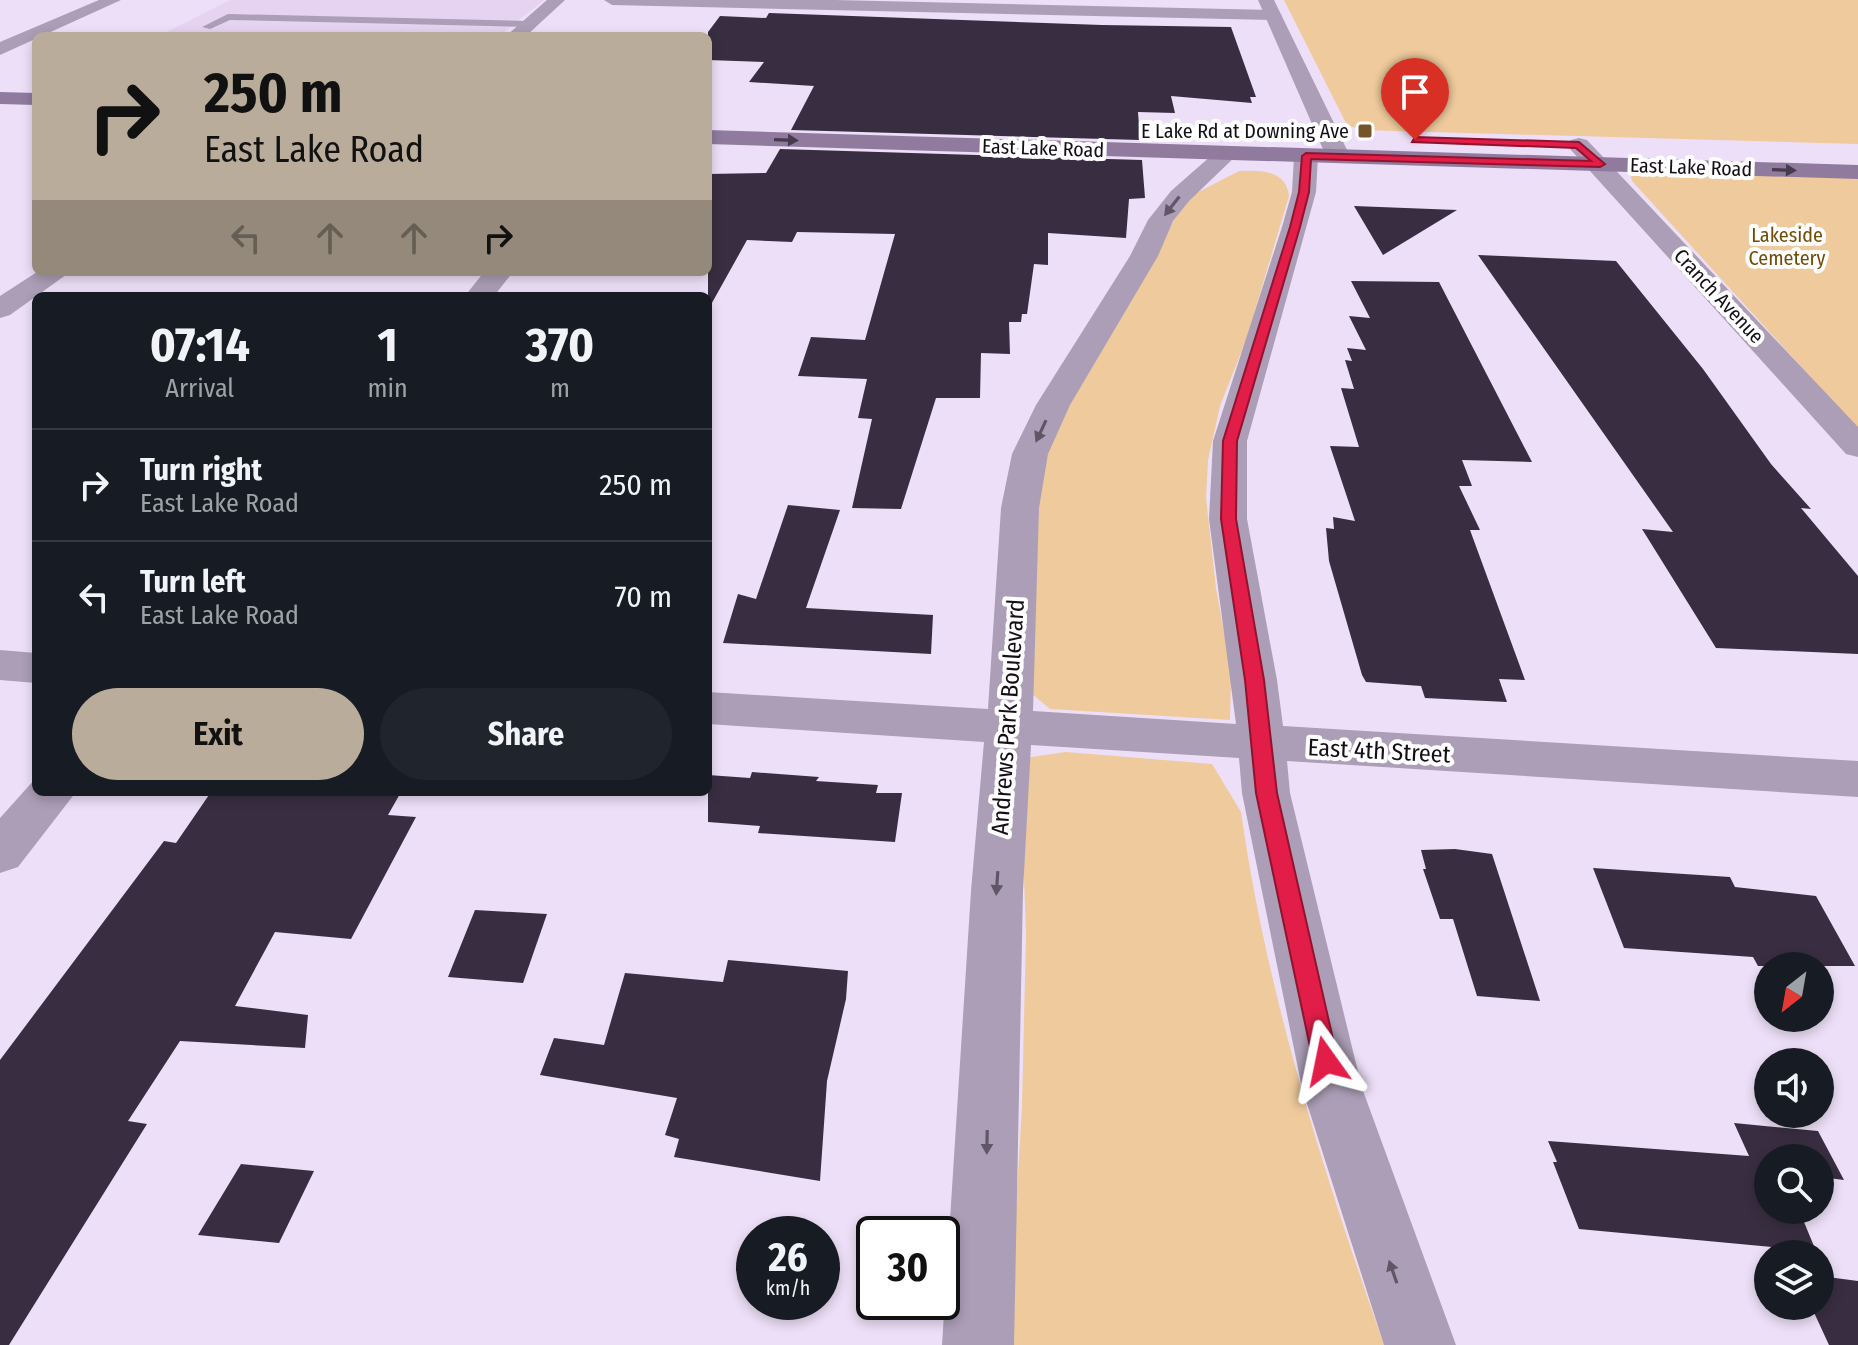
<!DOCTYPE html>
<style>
body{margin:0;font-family:"Fira Sans Condensed",sans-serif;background:#20242c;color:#f1f3f6;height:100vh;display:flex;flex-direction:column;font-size:30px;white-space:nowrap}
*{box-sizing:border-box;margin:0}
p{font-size:26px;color:#9ea1a6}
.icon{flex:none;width:44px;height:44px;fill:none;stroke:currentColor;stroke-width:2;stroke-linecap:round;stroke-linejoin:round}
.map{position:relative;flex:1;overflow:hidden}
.drawer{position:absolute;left:32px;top:292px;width:680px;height:504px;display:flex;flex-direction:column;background:#171b24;border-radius:12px;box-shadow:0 4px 12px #0003}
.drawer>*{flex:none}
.hud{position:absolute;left:32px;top:32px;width:680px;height:244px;border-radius:12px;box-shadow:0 4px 12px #0003;background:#b9ac9a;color:#111;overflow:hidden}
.needle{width:52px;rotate:211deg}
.tools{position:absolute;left:1754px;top:952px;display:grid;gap:16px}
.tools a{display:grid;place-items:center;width:80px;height:80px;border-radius:50%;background:#171b24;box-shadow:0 4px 12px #0003;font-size:40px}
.speed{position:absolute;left:736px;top:1216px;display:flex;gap:16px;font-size:40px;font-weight:700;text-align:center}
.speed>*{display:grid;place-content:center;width:104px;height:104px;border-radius:50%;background:#171b24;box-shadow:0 4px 12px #0003;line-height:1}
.speed small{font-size:20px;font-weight:400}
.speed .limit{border:4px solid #111;border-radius:12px;background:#fff;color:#111}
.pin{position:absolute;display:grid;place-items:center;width:68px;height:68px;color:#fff;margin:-82px -34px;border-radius:50% 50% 50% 0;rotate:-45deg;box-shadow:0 0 8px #0007}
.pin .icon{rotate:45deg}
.me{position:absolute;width:88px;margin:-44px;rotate:348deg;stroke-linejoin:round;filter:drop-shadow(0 0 6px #0008)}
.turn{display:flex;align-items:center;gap:28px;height:168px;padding:0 40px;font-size:36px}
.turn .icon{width:104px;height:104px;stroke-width:2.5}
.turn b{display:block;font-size:56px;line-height:68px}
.lanes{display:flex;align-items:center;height:76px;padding:0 40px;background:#0003;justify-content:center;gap:40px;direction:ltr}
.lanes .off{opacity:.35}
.eta{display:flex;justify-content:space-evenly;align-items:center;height:136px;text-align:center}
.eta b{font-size:48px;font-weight:700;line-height:56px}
.action{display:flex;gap:16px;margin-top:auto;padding:16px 40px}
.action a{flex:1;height:92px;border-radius:48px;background:#b9ac9a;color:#111;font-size:32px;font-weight:700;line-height:92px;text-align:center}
.action a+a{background:#20242c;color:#f1f3f6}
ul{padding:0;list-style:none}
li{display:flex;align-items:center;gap:24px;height:112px;padding:0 40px;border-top:2px solid #363941}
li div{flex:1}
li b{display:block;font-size:30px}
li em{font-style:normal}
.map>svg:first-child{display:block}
.built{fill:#e5d3f1}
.green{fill:#eeca9c}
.building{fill:#392e41}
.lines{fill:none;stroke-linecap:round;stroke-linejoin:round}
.service{fill:#ac9eb6;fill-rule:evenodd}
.minor{fill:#ac9eb6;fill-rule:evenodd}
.tertiary{fill:#ac9eb6;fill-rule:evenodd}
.secondary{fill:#907b9f;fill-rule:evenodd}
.oneway{fill:#463a4d}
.oneway2{fill:#605666}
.route{fill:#e11d48;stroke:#92132f;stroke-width:2}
.poi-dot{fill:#74552a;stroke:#fff;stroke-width:3}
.labels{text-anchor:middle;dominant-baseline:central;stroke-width:8;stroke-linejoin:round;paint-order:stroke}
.far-poi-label{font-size:20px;fill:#140f17;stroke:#fff;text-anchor:end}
.far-street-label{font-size:20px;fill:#140f17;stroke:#fff}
.far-park-label{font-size:20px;fill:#724b06;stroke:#fff}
.street-label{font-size:24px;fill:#140f17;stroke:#fff}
</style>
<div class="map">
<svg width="1858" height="1345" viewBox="0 0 1858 1345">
<rect width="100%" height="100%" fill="#eddff7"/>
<path class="built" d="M 230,0 L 544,0 L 499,36 L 159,36 Z"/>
<path class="green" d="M 1284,0 L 1858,0 L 1858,144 L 1362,130 L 1347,125 Z
M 1239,171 C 1261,170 1286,170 1289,196 L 1246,340 L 1220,406 L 1208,460 L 1206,498 L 1216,588 L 1231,672 L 1230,720 L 1050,709 L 1031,693 L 1030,515 L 1055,430 L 1141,283 L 1185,199 Z
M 1636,171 L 1858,177 L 1858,429 L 1632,181 L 1630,172 Z
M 1066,752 L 1212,764 L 1241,812 C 1267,995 1323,1171 1384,1345 L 1008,1345 L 1022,1106 L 1026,935 L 1022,821 L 1025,758 Z"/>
<path class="building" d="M 769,13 L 1102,25 L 1231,27 L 1256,97 L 1250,97 L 1252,103 L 1171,96 L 1175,113 L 1138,112 L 1140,140 L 791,130 L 814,86 L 749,82 L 764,62 L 708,60 L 708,32 L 720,16 L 766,18 Z
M 780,149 L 1142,160 L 1145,198 L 1129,199 L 1126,238 L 1048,233 L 1048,265 L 1034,264 L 1027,314 L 1022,314 L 1021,322 L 1009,322 L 1010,354 L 981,353 L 980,398 L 936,398 L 901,509 L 852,508 L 872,419 L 858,418 L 867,379 L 798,376 L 811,337 L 865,340 L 895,234 L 797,232 L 792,242 L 747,240 L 708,310 L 708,174 L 766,173 Z
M 1354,206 L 1457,210 L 1383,255 Z
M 1478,255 L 1616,261 L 1703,369 L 1771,464 L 1811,509 L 1801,508 L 1858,576 L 1858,654 L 1716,648 L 1642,529 L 1673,532 Z
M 1351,281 L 1439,282 L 1532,462 L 1462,460 L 1472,486 L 1459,486 L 1480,530 L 1470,530 L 1525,680 L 1499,679 L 1507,702 L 1425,698 L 1421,686 L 1366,682 L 1362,675 L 1329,561 L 1326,528 L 1334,529 L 1333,517 L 1355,521 L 1330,446 L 1359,447 L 1341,388 L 1354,389 L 1345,360 L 1352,361 L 1347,348 L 1366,350 L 1349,316 L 1370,318 Z
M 788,505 L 840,510 L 806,608 L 933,615 L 931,654 L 723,643 L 738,594 L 756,599 Z
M 752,772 L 819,777 L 816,781 L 878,785 L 876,793 L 902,793 L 895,842 L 758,833 L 760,826 L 708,822 L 708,775 L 750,778 Z
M 211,792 L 401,792 L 388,815 L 416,817 L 351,939 L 275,932 L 235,1006 L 308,1015 L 305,1048 L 180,1041 L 128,1121 L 147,1124 L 9,1345 L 0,1345 L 0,1060 L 164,841 L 176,843 Z
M 1455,849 L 1492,854 L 1540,1001 L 1477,996 L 1453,919 L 1440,919 L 1423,869 L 1426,869 L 1421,850 Z
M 1593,868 L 1730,877 L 1735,887 L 1816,896 L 1855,966 L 1758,966 L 1753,957 L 1624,948 Z
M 475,910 L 547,914 L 523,983 L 448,977 Z
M 728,960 L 848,971 L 846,999 L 827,1081 L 820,1181 L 674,1157 L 679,1139 L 665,1135 L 677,1098 L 540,1075 L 554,1038 L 604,1045 L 625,973 L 723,982 Z
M 1734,1123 L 1818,1131 L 1844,1180 L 1820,1177 L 1820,1158 L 1768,1158 L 1768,1210 L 1799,1210 L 1816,1251 L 1579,1229 L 1553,1162 L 1557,1162 L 1548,1141 L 1749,1156 Z
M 241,1164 L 314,1171 L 279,1243 L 198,1235 Z
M 1820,1276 L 1858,1281 L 1858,1345 L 1829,1345 L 1811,1306 L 1820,1306 Z"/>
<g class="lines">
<path class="service" d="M 228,14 L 529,21 L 534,24 L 529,27 L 230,20 L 210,29 L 202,27 Z"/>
<path class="minor" d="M 99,0 L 121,0 L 0,55 L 0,42 Z
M 547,0 L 565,0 L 526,36 L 506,36 Z
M 604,0 L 835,0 L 1273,10 L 1282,15 L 1273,20 L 612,5 Z
M 1579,138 L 1587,140 L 1858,427 L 1858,457 L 1846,454 L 1571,150 L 1568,145 L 1571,140 Z
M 1228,146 L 1236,148 L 1239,153 L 1189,201 L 1173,221 L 1158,256 L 1070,405 L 1048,454 L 1039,508 L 1033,711 L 1236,724 L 1209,519 L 1213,441 L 1282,227 L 1292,192 L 1294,156 L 1298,151 L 1314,151 L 1318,156 L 1316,192 L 1247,441 L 1247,519 L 1277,680 L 1283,726 L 1858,761 L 1858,797 L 1287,761 L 1290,793 L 1362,1088 L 1456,1345 L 1384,1345 L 1302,1088 L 1242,793 L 1239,758 L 1031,745 L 1023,891 L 1014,1345 L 942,1345 L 971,891 L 984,742 L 708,724 L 708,692 L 988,709 L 1001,508 L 1012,454 L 1036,405 L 1130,256 L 1148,220 L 1171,191 L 1220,148 Z
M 37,272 L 70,272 L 10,315 L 0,318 L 0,296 Z
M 484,272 L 513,272 L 494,296 L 465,296 Z
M 0,650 L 36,653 L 36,683 L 0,680 Z
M 35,779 L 36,792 L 76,792 L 18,867 L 0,873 L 0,818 Z"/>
<path class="tertiary" d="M 1258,0 L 1274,0 L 1350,156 L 1346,161 L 1330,161 L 1326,156 Z"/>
<path class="secondary" d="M 0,92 L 36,93 L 36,105 L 0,104 Z
M 708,130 L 1858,165 L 1858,179 L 708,144 Z"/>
</g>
<defs><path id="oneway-solid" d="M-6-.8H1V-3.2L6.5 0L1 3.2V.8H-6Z" transform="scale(2)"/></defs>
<g class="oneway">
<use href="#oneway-solid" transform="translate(786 140) rotate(2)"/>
<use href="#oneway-solid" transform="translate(1784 170) rotate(2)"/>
</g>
<g class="oneway2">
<use href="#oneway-solid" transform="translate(1172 206) rotate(128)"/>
<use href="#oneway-solid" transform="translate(1041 431) rotate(115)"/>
<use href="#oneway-solid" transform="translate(997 883) rotate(94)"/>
<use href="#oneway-solid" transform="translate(987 1142) rotate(91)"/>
<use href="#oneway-solid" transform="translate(1393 1272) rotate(-109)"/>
</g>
<path class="route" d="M 1415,137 L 1579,142 L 1605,164 L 1600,167 L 1311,159 L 1309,192 L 1300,227 L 1237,441 L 1236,519 L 1264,680 L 1277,793 L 1338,1061 L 1334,1070 L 1326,1073 L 1317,1070 L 1313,1061 L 1256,793 L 1245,680 L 1221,519 L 1223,441 L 1290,227 L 1299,192 L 1302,156 L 1306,153 L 1591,161 L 1576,148 L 1412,142 Z"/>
<rect class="poi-dot" x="1357" y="123" width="16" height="16" rx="4"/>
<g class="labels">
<g class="far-poi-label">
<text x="1349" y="131">E Lake Rd at Downing Ave</text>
</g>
<g class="far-street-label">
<text transform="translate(1043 148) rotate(2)">East Lake Road</text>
<text transform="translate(1691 167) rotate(2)">East Lake Road</text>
<text transform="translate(1719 296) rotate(47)">Cranch Avenue</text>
</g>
<g class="far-park-label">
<text x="1787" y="235">Lakeside<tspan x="1787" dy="23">Cemetery</tspan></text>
</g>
<g class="street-label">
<text transform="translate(1008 717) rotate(-86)">Andrews Park Boulevard</text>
<text transform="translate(1379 751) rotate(3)">East 4th Street</text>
</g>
</g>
</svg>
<div class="tools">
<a><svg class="needle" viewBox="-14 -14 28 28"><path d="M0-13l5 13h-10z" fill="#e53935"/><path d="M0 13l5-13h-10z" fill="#9ea1a6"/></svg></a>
<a><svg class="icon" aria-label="sound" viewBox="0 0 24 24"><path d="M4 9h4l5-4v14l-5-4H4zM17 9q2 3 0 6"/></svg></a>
<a><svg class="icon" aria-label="search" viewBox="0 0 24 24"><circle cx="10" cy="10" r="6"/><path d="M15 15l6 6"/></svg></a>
<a><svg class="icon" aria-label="layers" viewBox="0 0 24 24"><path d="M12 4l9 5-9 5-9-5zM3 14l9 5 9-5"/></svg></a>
</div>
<div class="speed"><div>26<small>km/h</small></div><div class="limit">30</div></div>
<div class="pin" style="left:1415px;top:140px;background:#d93025"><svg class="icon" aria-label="arrive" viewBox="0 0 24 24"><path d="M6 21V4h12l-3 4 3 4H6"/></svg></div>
<svg class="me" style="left:1326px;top:1061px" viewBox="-20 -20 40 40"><path d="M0-17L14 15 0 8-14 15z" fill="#e11d48" stroke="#fff" stroke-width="4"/></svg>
<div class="hud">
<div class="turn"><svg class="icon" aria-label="right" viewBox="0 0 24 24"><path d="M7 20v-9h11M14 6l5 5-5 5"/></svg><div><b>250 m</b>East Lake Road</div></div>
<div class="lanes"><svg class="icon off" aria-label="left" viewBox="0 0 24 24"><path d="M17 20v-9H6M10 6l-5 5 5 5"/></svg><svg class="icon off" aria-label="ahead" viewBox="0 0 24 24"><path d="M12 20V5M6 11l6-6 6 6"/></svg><svg class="icon off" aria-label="ahead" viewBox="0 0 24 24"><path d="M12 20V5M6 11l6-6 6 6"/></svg><svg class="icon" aria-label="right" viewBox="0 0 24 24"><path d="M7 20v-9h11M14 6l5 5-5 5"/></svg></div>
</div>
<section class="drawer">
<div class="eta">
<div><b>07:14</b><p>Arrival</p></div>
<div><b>1</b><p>min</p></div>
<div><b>370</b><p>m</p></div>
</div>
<ul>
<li><svg class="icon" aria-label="right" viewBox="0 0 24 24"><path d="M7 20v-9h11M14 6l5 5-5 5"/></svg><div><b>Turn right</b><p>East Lake Road</p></div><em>250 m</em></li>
<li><svg class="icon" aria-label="left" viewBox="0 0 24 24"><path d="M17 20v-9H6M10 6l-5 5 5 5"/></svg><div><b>Turn left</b><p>East Lake Road</p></div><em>70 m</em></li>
</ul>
<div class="action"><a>Exit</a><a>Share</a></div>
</section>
</div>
